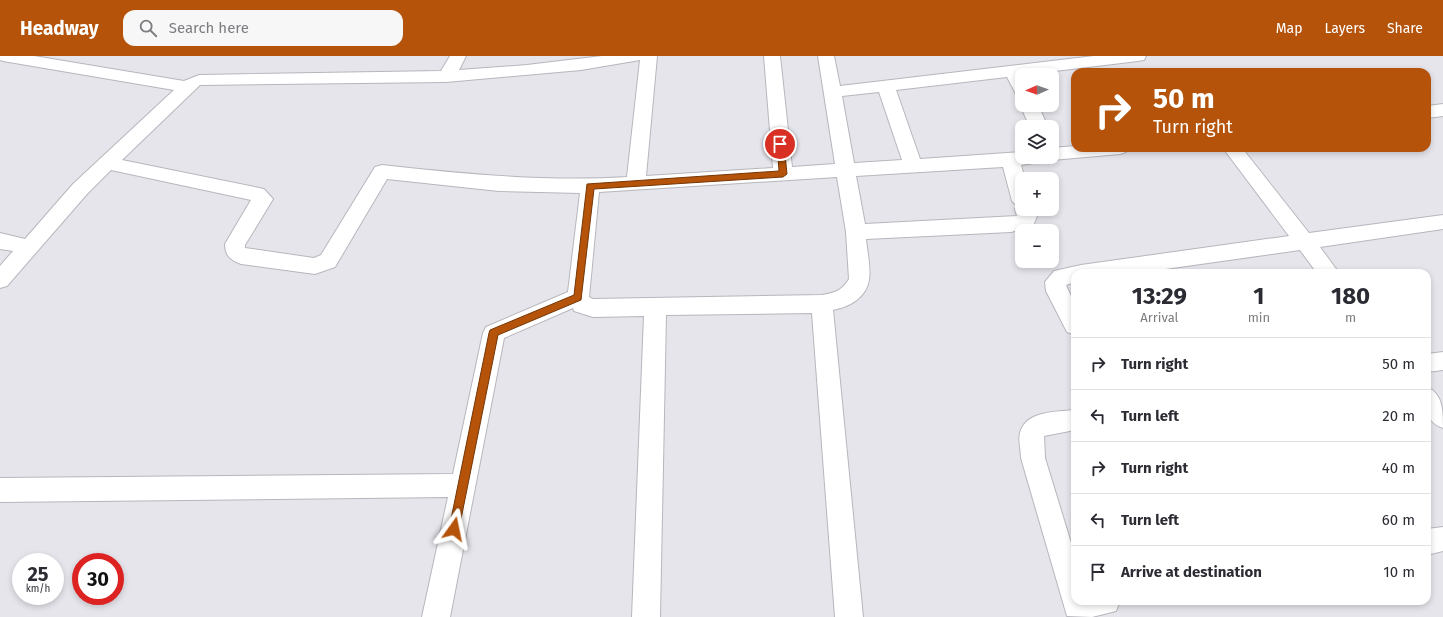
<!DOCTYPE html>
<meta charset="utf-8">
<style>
body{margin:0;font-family:"Fira Sans",sans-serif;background:#f7f7f7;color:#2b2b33;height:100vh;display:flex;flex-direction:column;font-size:15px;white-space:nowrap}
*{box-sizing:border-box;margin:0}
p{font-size:13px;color:#7c7c81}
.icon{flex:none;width:22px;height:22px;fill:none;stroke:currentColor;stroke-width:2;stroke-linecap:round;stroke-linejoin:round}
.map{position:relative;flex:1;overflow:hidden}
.panel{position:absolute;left:1071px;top:213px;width:360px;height:336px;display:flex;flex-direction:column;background:#fff;border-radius:12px;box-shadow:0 2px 6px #0003}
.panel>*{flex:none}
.guide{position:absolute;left:1071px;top:12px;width:360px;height:84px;border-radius:12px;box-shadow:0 2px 6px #0003;background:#b45309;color:#fff;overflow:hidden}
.needle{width:26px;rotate:268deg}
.fabs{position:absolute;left:1015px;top:12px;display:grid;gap:8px}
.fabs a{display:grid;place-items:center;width:44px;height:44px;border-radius:8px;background:#fff;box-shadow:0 2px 6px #0003;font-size:20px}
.speed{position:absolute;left:12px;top:497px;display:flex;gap:8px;font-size:20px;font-weight:700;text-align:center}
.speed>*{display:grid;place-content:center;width:52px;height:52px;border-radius:50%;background:#fff;box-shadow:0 2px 6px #0003;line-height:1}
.speed small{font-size:10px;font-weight:400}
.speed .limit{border:6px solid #d22;background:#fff;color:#111}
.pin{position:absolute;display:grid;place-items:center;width:34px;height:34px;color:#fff;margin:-17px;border:2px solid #fff;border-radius:50%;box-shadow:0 1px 4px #0007}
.me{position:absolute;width:44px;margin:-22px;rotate:12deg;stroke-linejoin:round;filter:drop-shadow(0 0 3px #0008)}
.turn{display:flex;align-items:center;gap:14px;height:84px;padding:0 16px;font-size:18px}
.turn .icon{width:52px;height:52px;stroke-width:2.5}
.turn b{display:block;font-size:28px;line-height:34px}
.eta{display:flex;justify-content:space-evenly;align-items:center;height:68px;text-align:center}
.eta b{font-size:24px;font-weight:700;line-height:28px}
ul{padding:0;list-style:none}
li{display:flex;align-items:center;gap:12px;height:52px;padding:0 16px;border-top:1px solid #e1e1e2}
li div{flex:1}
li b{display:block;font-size:15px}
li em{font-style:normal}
header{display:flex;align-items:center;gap:24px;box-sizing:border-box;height:56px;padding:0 20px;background:#b45309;color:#fff}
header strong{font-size:19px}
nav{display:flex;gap:22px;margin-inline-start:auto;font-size:14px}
.search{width:280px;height:36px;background:#f7f7f7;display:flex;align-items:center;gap:10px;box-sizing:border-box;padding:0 14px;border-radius:12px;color:#7c7c81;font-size:15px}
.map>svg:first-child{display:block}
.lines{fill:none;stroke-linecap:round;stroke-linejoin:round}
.minor-casing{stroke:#b7b6bd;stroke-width:2}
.minor{fill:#fff;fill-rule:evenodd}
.route{fill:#b45309;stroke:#753606}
</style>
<header>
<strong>Headway</strong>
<div class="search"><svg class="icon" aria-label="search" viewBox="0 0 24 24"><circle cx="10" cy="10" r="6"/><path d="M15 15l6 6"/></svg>Search here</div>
<nav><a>Map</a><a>Layers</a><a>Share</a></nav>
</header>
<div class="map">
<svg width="1443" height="561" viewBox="0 0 1443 561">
<rect width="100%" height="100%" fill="#e6e5ec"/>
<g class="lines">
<g class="minor-casing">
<path id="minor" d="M 0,0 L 34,0 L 184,25 L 199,19 L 441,15 L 450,0 L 466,0 L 459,14 L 527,9 L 602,0 L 657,0 L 646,120 L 773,112 L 764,0 L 780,0 L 792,111 L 835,108 L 818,0 L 834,0 L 840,30 L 1094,0 L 1146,0 L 1144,4 L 1138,5 L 1022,19 L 1022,40 L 1016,38 L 1007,21 L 896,34 L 920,103 L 1022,96 L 1022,101 L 1042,101 L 1040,106 L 1021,109 L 1025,123 L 1022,123 L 1022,153 L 1035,153 L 1037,160 L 1033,170 L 1011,176 L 866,183 C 867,194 871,213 869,224 C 866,242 849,251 833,254 L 863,561 L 835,561 L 812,257 L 666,259 L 660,561 L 632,561 L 644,260 L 593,261 L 574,255 L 573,252 L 504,282 L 450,561 L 422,561 L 448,441 L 0,446 L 0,422 L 453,418 L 483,277 L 486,271 L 568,236 L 580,137 L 499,135 L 387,123 L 335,211 L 315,218 L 241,208 C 230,204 225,199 225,188 L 251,144 L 111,114 L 87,138 L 7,230 L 0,232 L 0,210 L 13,195 L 0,193 L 0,177 L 25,183 L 73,128 L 174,34 L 3,5 L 0,4 ZM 640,4 L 627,121 C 545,126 464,118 382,109 L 375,111 L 321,199 L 314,202 L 245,192 L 245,189 L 273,143 L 264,133 L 122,104 L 200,29 L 446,26 L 581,14 ZM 879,36 L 902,104 L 854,107 L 842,40 ZM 1003,111 L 1012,145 L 1017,150 L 1015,153 L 1017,160 L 865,168 L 856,120 ZM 837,121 L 846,176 L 849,223 C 842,235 834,237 822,239 L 593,243 L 589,241 L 599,136 Z
M 1022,46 L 1022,49 L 1038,49 L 1048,71 L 1030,71 L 1020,49 Z
M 1443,48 L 1443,60 L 1427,62 L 1427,50 Z
M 1075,90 L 1075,92 L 1129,92 L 1126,96 L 1120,98 L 1052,104 L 1045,101 L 1052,101 L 1052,92 Z
M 1223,92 L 1242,92 L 1309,177 L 1443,159 L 1443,173 L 1320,191 L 1339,217 L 1317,217 L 1300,194 L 1137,217 L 1075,217 L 1075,226 L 1066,229 L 1075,249 L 1075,279 L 1067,276 L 1046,235 L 1045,226 L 1054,215 L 1081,209 L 1289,180 Z
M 1443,296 L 1443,314 L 1427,316 L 1427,298 Z
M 1427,331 C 1443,338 1443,355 1443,372 C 1423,365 1427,349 1427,331 Z
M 1075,354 L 1075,374 L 1044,380 L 1045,402 L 1075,500 L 1075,545 L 1120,545 L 1116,555 L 1092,561 L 1067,560 L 1021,402 C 1021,394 1018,384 1020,377 C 1026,354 1057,356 1075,354 Z
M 1443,471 L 1443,495 L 1427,499 L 1427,473 Z"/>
</g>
<use href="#minor" class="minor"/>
</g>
<path class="route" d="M 780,86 L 784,88 L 787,118 L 783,121 L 594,133 L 581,244 L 498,279 L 459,473 L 458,477 L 454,478 L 450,477 L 449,473 L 489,277 L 490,274 L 574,239 L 587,128 L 779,115 L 777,88 Z"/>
</svg>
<div class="fabs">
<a><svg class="needle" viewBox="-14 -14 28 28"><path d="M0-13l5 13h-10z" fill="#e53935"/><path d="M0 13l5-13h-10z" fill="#7c7c81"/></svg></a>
<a><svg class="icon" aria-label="layers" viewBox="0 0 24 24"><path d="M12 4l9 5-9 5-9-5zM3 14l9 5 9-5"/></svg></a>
<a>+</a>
<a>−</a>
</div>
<div class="speed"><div>25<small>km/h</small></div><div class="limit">30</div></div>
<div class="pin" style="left:780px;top:88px;background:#d93025"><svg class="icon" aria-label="arrive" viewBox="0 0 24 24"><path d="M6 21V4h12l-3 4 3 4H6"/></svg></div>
<svg class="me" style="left:454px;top:473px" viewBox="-20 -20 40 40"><path d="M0-17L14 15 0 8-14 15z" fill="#b45309" stroke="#fff" stroke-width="4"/></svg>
<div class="guide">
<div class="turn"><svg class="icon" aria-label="right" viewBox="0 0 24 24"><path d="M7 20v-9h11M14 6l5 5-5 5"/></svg><div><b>50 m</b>Turn right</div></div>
</div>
<section class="panel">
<div class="eta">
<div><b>13:29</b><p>Arrival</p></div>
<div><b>1</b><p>min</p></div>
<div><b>180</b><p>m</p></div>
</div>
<ul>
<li><svg class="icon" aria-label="right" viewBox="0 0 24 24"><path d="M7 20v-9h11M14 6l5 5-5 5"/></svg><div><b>Turn right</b></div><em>50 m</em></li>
<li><svg class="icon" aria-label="left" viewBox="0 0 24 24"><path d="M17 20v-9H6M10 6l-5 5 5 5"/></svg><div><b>Turn left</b></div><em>20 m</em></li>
<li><svg class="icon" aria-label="right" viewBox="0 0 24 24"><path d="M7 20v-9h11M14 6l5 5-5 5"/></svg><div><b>Turn right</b></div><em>40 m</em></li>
<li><svg class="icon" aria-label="left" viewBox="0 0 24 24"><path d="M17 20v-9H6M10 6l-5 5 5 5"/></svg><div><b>Turn left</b></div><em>60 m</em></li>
<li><svg class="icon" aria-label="arrive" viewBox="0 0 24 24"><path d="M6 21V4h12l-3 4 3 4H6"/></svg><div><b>Arrive at destination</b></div><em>10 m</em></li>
</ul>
</section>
</div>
